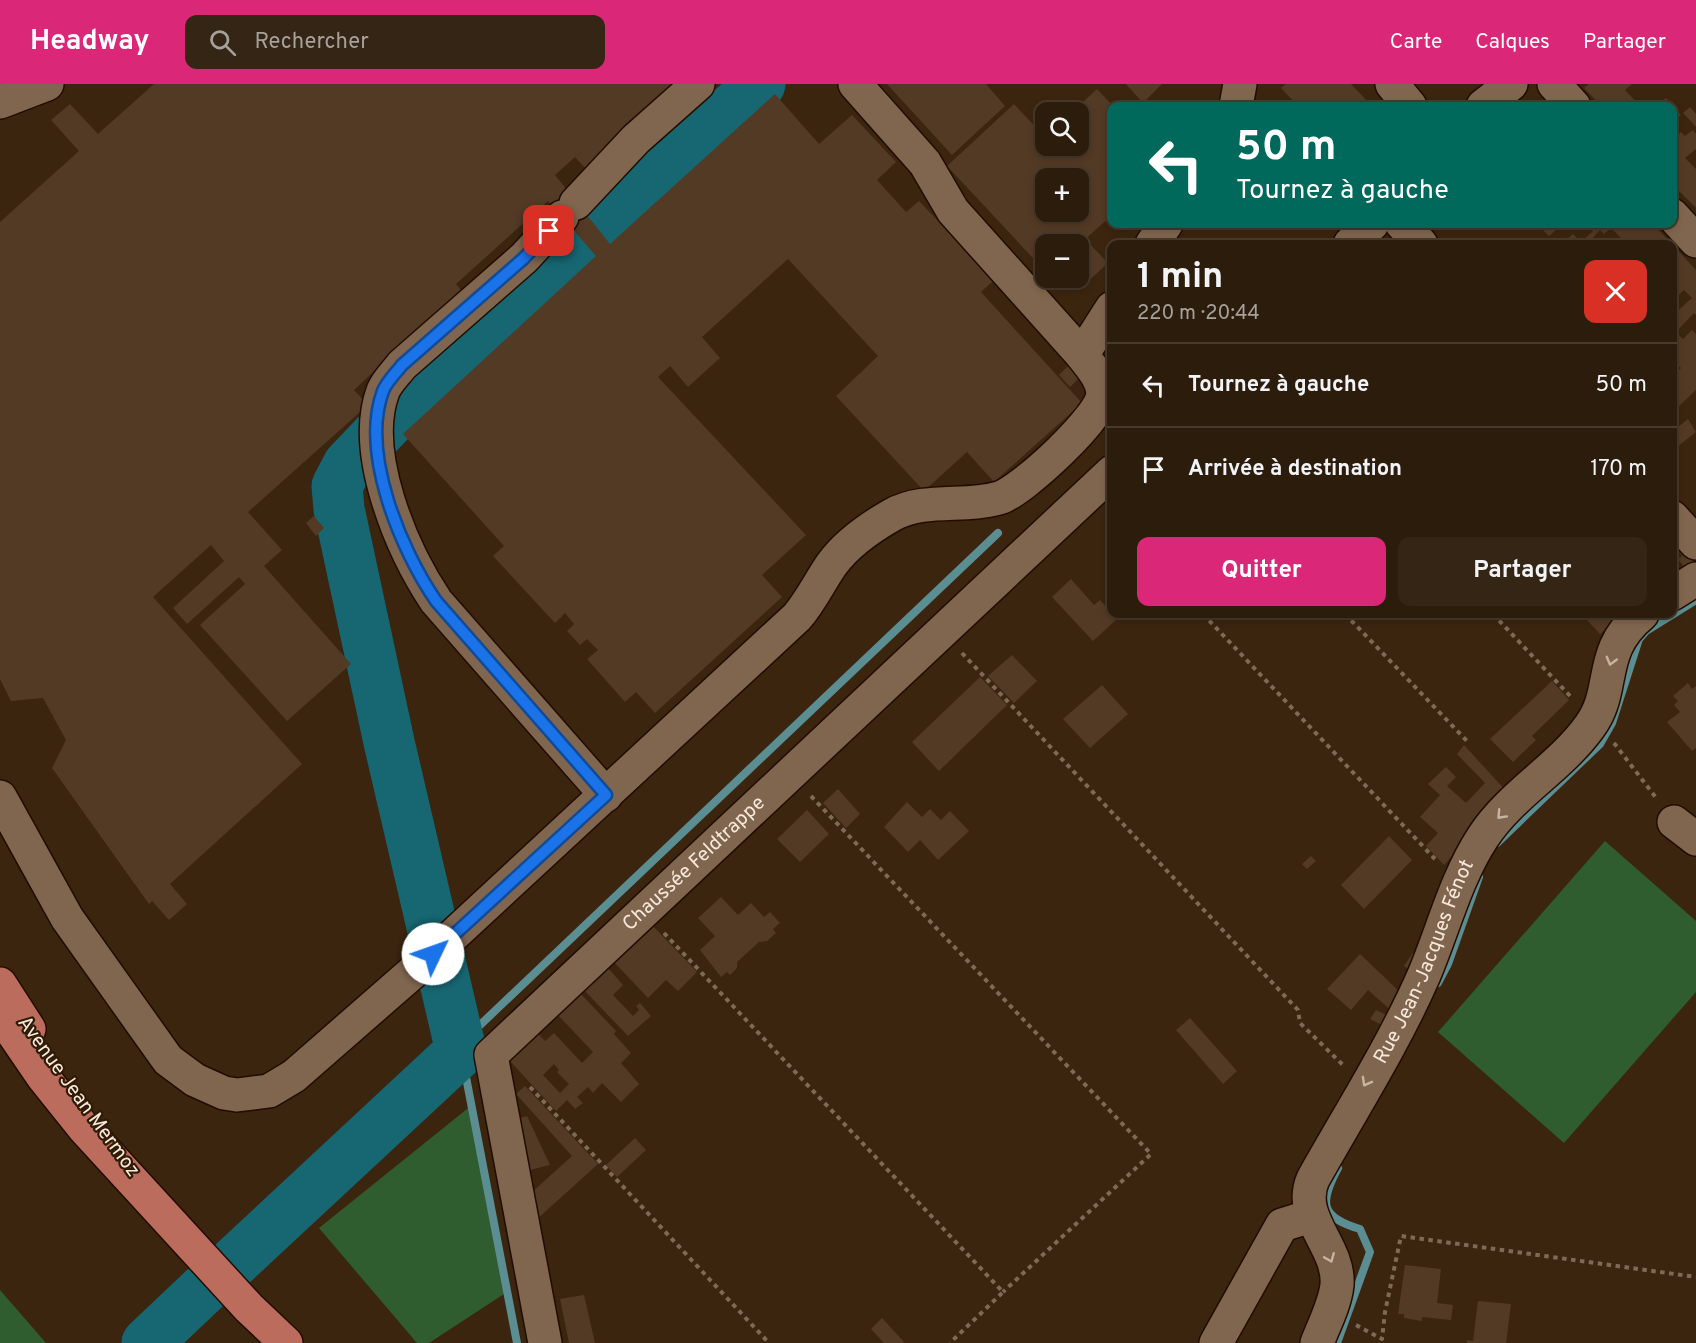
<!DOCTYPE html>
<html lang="fr">
<meta charset="utf-8">
<style>
body{margin:0;font-family:Overpass,sans-serif;background:#342514;color:#f1f3f6;height:100vh;display:flex;flex-direction:column;font-size:22px;white-space:nowrap}
*{box-sizing:border-box;margin:0}
p{font-size:20px;color:#a6a19d}
.icon{flex:none;width:33px;height:33px;fill:none;stroke:currentColor;stroke-width:2;stroke-linecap:round;stroke-linejoin:round}
.map{position:relative;flex:1;overflow:hidden}
.panel{position:absolute;left:1107px;top:156px;width:570px;height:378px;display:flex;flex-direction:column;background:#2c1c0b;border-radius:12px;box-shadow:0 3px 9px #0003,0 0 0 2px #483a2c}
.panel>*{flex:none}
.hud{position:absolute;left:1107px;top:18px;width:570px;height:126px;border-radius:12px;box-shadow:0 3px 9px #0003,0 0 0 2px #483a2c;background:#00695c;color:#fff;overflow:hidden}
.fabs{position:absolute;left:1035px;top:18px;display:grid;gap:12px}
.fabs a{display:grid;place-items:center;width:54px;height:54px;border-radius:12px;background:#2c1c0b;box-shadow:0 3px 9px #0003,0 0 0 2px #483a2c;font-size:30px}
.pin{position:absolute;display:grid;place-items:center;width:51px;height:51px;color:#fff;margin:-26px;border-radius:12px;box-shadow:0 3px 9px #0006}
.me{position:absolute;width:66px;margin:-33px;rotate:48deg;stroke-linejoin:round;filter:drop-shadow(0 0 4px #0008)}
.turn{display:flex;align-items:center;gap:21px;height:126px;padding:0 30px;font-size:27px}
.turn .icon{width:78px;height:78px;stroke-width:2.5}
.turn b{display:block;font-size:42px;line-height:51px}
.round{display:grid;place-items:center;flex:none;width:63px;height:63px;border-radius:12px;background:#342514}
.headline{display:flex;align-items:center;justify-content:space-between;height:102px;padding:0 30px}
h1{font-size:36px;font-weight:700;line-height:45px}
.button{display:flex;gap:12px;margin-top:auto;padding:12px 30px}
.button a{flex:1;height:69px;border-radius:12px;background:#db2777;color:#fff;font-size:24px;font-weight:700;line-height:69px;text-align:center}
.button a+a{background:#342514;color:#f1f3f6}
ul{padding:0;list-style:none}
li{display:flex;align-items:center;gap:18px;height:84px;padding:0 30px;border-top:2px solid #483a2c}
li div{flex:1}
li b{display:block;font-size:22px}
li em{font-style:normal}
header{display:flex;align-items:center;gap:36px;box-sizing:border-box;height:84px;padding:0 30px;background:#db2777;color:#fff}
header strong{font-size:28px}
nav{display:flex;gap:33px;margin-inline-start:auto;font-size:21px}
.search{width:420px;height:54px;background:#342514;display:flex;align-items:center;gap:15px;box-sizing:border-box;padding:0 21px;border-radius:12px;color:#a6a19d;font-size:22px}
.map>svg:first-child{display:block}
.green{fill:#305d2f}
.lines{fill:none;stroke-linecap:round;stroke-linejoin:round}
.stream{stroke:#5a8e92;stroke-width:8}
.river{stroke:#166772;stroke-width:51}
.building{fill:#533a25;fill-rule:evenodd}
.minor-casing{stroke:#210d00;stroke-width:36}
.major-casing{stroke:#210d00;stroke-width:36}
.path{stroke:#7e6a57;stroke-width:4;stroke-dasharray:4.5 4.5;stroke-linecap:butt}
.minor{stroke:#80664f;stroke-width:33}
.major{stroke:#bc6c5d;stroke-width:33}
.oneway{stroke:#c7b4a3}
.route-casing{stroke:#114b97;stroke-width:15}
.route{stroke:#1a73e8;stroke-width:10}
.labels{text-anchor:middle;dominant-baseline:central;stroke-width:4.5;stroke-linejoin:round;paint-order:stroke}
.street-label{font-size:20px;fill:#f7e8db;stroke:#301b05}
</style>
<header>
<strong>Headway</strong>
<div class="search"><svg class="icon" aria-label="search" viewBox="0 0 24 24"><circle cx="10" cy="10" r="6"/><path d="M15 15l6 6"/></svg>Rechercher</div>
<nav><a>Carte</a><a>Calques</a><a>Partager</a></nav>
</header>
<div class="map">
<svg width="1696" height="1259" viewBox="0 0 1696 1259">
<rect width="100%" height="100%" fill="#3b250f"/>
<path class="green" d="M 1605,757 L 1696,837 L 1696,908 L 1564,1059 L 1438,948 Z
M 472,1021 L 507,1208 L 429,1259 L 417,1259 L 319,1144 Z
M 0,1206 L 46,1259 L 0,1259 Z"/>
<g class="lines">
<path class="stream" d="M 1497,759 L 1600,660 L 1612,639 L 1639,555 L 1646,547 L 1696,516
M 1438,899 L 1448,880 L 1479,793
M 517,1259 L 461,967 L 479,942 L 998,449
M 1337,1259 L 1370,1168 L 1360,1145 C 1320,1133 1319,1119 1338,1084"/>
<path class="river" d="M 230,1182 L 461,967 L 389,658 L 339,425 L 337,402 L 348,381 L 445,279 L 760,0
M 147,1259 L 204,1205"/>
</g>
<path class="building" d="M 154,0 L 684,0 L 588,87 L 575,73 L 555,91 L 610,160 L 775,10 L 819,60 L 852,31 L 896,78 L 877,96 L 906,128 L 919,117 L 994,196 L 981,208 L 1082,319 L 994,398 L 967,368 L 924,407 L 836,312 L 878,272 L 788,175 L 702,253 L 720,274 L 688,303 L 670,282 L 658,293 L 806,451 L 762,491 L 782,513 L 655,629 L 636,608 L 625,618 L 587,575 L 598,566 L 587,555 L 580,561 L 567,547 L 574,540 L 565,529 L 555,539 L 493,472 L 504,462 L 403,350 L 596,172 L 548,117 L 456,200 L 461,206 L 354,306 L 368,321 L 248,428 L 282,466 L 264,482 L 351,580 L 287,637 L 200,541 L 245,500 L 239,493 L 187,540 L 173,524 L 224,477 L 211,461 L 153,513 L 302,680 L 170,800 L 187,820 L 169,836 L 152,817 L 149,820 L 52,684 L 66,656 L 43,614 L 11,617 L 0,595 L 0,138 L 79,67 L 51,36 L 70,20 L 98,50 Z
M 887,0 L 986,0 L 1005,22 L 952,71 Z
M 1126,0 L 1162,0 L 1143,19 Z
M 1286,0 L 1351,0 L 1372,22 L 1298,22 L 1281,4 Z
M 1589,0 L 1632,0 L 1625,6 L 1640,22 L 1642,20 L 1644,22 L 1601,22 L 1584,4 Z
M 1097,5 L 1112,21 L 1112,131 L 1080,160 L 1046,160 L 1046,188 L 947,82 L 1014,20 L 1046,54 L 1046,62 L 1078,62 L 1078,28 L 1072,28 ZM 1046,94 L 1078,94 L 1078,128 L 1046,128 Z
M 1666,14 L 1681,31 L 1672,38 L 1672,22 L 1655,22 Z
M 1690,23 L 1696,30 L 1696,43 L 1683,29 Z
M 1693,46 L 1696,50 L 1696,65 L 1685,74 L 1696,85 L 1696,124 L 1672,100 L 1672,55 L 1681,48 L 1685,52 Z
M 1537,140 L 1563,140 L 1549,152 Z
M 1586,140 L 1599,140 L 1603,143 L 1607,140 L 1653,140 L 1696,186 L 1696,231 L 1694,229 L 1676,248 L 1683,255 L 1692,246 L 1696,250 L 1696,306 L 1677,324 L 1672,318 L 1672,286 L 1676,289 L 1681,284 L 1672,275 L 1677,267 L 1672,265 L 1672,232 L 1692,214 L 1684,206 L 1672,217 L 1672,160 L 1627,160 L 1611,144 L 1604,150 L 1600,146 L 1598,148 L 1591,156 L 1595,160 L 1561,160 L 1573,150 L 1581,158 L 1593,147 Z
M 1089,159 L 1108,179 L 1083,202 L 1074,194 L 1078,194 L 1078,169 Z
M 1068,282 L 1079,294 L 1070,303 L 1059,291 Z
M 1688,335 L 1696,348 L 1672,367 L 1672,348 Z
M 314,432 L 324,444 L 316,452 L 306,439 Z
M 1672,448 L 1696,462 L 1696,480 L 1686,486 L 1678,475 L 1682,472 L 1677,464 L 1672,467 Z
M 1071,495 L 1094,521 L 1100,516 L 1117,535 L 1093,557 L 1052,513 Z
M 1589,530 L 1613,530 L 1616,535 L 1600,550 L 1585,534 Z
M 1012,571 L 1037,597 L 1014,619 L 988,592 Z
M 980,593 L 1007,621 L 939,687 L 912,658 Z
M 1552,597 L 1569,616 L 1532,652 L 1536,656 L 1513,678 L 1490,655 Z
M 1688,599 L 1692,605 L 1696,602 L 1696,664 L 1692,667 L 1667,638 L 1680,628 L 1674,621 L 1678,617 L 1673,612 Z
M 1102,601 L 1128,630 L 1090,664 L 1063,635 Z
M 1464,661 L 1508,709 L 1444,781 L 1426,762 L 1438,749 L 1420,733 L 1440,711 L 1428,700 L 1446,683 L 1456,693 L 1447,702 L 1466,719 L 1485,699 L 1457,670 Z
M 838,705 L 860,730 L 846,744 L 823,719 Z
M 907,718 L 922,733 L 930,725 L 941,736 L 950,727 L 969,747 L 938,776 L 920,756 L 908,768 L 884,743 Z
M 807,726 L 829,750 L 800,778 L 777,755 Z
M 1389,752 L 1412,776 L 1364,825 L 1341,801 Z
M 1311,772 L 1316,777 L 1307,785 L 1302,780 Z
M 721,813 L 738,831 L 751,819 L 764,833 L 770,828 L 780,839 L 773,845 L 776,849 L 767,857 L 759,858 L 737,878 L 737,884 L 730,891 L 727,888 L 721,893 L 700,866 L 715,852 L 698,834 Z
M 652,841 L 697,888 L 678,907 L 666,896 L 648,914 L 613,877 Z
M 1423,847 L 1431,850 L 1416,889 L 1404,882 L 1418,861 Z
M 1360,870 L 1403,911 L 1394,929 L 1368,906 L 1351,926 L 1327,905 Z
M 607,883 L 623,901 L 613,911 L 633,932 L 639,926 L 636,922 L 640,919 L 651,932 L 628,952 L 583,905 Z
M 580,909 L 616,947 L 614,950 L 631,969 L 621,979 L 639,1000 L 621,1018 L 602,999 L 593,1009 L 588,1003 L 577,1013 L 583,1019 L 575,1025 L 567,1016 L 556,1027 L 509,976 L 537,949 L 545,957 L 554,949 L 582,979 L 593,968 L 557,930 ZM 554,980 L 559,986 L 557,988 L 569,1000 L 560,1009 L 543,991 Z
M 1376,926 L 1391,933 L 1386,943 L 1370,935 Z
M 1190,934 L 1237,987 L 1223,1000 L 1176,946 Z
M 525,1002 L 598,1080 L 536,1136 L 531,1109 L 572,1072 L 516,1010 Z
M 527,1032 L 550,1081 L 526,1087 L 517,1035 Z
M 635,1054 L 646,1066 L 617,1093 L 606,1081 Z
M 1405,1181 L 1441,1185 L 1437,1219 L 1453,1221 L 1451,1236 L 1422,1233 L 1422,1237 L 1404,1234 L 1404,1230 L 1398,1230 Z
M 584,1211 L 595,1259 L 569,1259 L 560,1215 Z
M 1478,1217 L 1511,1220 L 1506,1259 L 1467,1259 L 1467,1256 L 1473,1257 Z
M 882,1234 L 904,1258 L 903,1259 L 884,1259 L 871,1245 Z"/>
<g class="lines">
<g class="minor-casing">
<g id="minor">
<path d="M 855,0 L 925,79 L 953,127 L 1082,271"/>
<path d="M 1392,0 L 1410,22"/>
<path d="M 1554,0 L 1574,22"/>
<path d="M 0,18 L 47,0"/>
<path d="M 1236,22 L 1240,0"/>
<path d="M 1483,22 L 1511,0"/>
<path d="M 576,119 L 636,55 L 698,0"/>
<path d="M 1672,131 L 1696,157"/>
<path d="M 562,133 L 524,174 L 402,281 C 396,289 387,297 383,307 C 360,369 402,466 436,517 L 606,711"/>
<path d="M 1402,140 L 1421,160"/>
<path d="M 1152,160 L 1166,140"/>
<path d="M 1350,160 L 1372,140"/>
<path d="M 1672,433 L 1696,459"/>
<path d="M 1672,510 L 1696,495"/>
<path d="M 0,713 L 67,834 L 168,976 L 195,996 L 224,1009 L 237,1011 L 269,1007 L 294,992 L 420,882 L 797,533 C 811,517 820,497 832,480 C 846,461 871,443 892,431 C 924,413 965,424 999,414 C 1021,408 1103,332 1103,310 C 1102,294 1091,283 1082,271 L 1112,224"/>
<path d="M 1674,738 L 1696,755"/>
<path id="s1" d="M 545,1259 L 491,971 L 1112,388"/>
<path d="M 1216,1259 L 1282,1141 L 1311,1132"/>
<path id="s2" d="M 1317,1259 C 1324,1241 1335,1220 1337,1201 C 1340,1162 1296,1134 1313,1095 C 1350,1029 1394,960 1424,891 C 1443,846 1456,794 1483,753 C 1511,710 1560,684 1590,642 C 1617,605 1596,568 1642,530"/>
</g>
</g>
<g class="major-casing">
<path id="major" d="M 0,900 L 29,945
M 0,930 L 43,993 L 83,1043 L 249,1224 L 286,1259"/>
</g>
<path class="path" d="M 1203,530 L 1435,775
M 1345,530 L 1467,657
M 1493,530 L 1570,612
M 962,569 L 1298,926 L 1300,939 L 1344,982
M 1614,659 L 1657,715
M 811,712 L 1151,1070 L 1003,1208
M 664,849 L 1003,1208 L 950,1259
M 530,1003 L 769,1259
M 1356,1241 L 1382,1255 L 1385,1228 L 1401,1152 L 1696,1193"/>
<use href="#minor" class="minor"/>
<use href="#major" class="major"/>
</g>
<defs><path id="oneway-chevron" d="M-2-3.5L2.5 0L-2 3.5" fill="none" stroke-width="1.6" stroke-linecap="round" stroke-linejoin="round" transform="scale(1.5)"/></defs>
<g class="oneway">
<use href="#oneway-chevron" transform="translate(1611 577) rotate(105)"/>
<use href="#oneway-chevron" transform="translate(1501 731) rotate(133)"/>
<use href="#oneway-chevron" transform="translate(1366 998) rotate(119)"/>
<use href="#oneway-chevron" transform="translate(1330 1174) rotate(68)"/>
</g>
<g class="lines">
<g class="route-casing">
<path id="route" d="M 433,870 L 606,711 L 436,517 C 401,466 360,369 383,307 C 387,297 396,289 402,281 L 524,174 L 549,147"/>
</g>
<use href="#route" class="route"/>
</g>
<g class="labels">
<g class="street-label">
<text stroke="none"><textPath href="#s1" startOffset="572">Chaussée Feldtrappe</textPath></text>
<text stroke="none"><textPath href="#s2" startOffset="418">Rue Jean-Jacques Fénot</textPath></text>
<text transform="translate(78 1013) rotate(54)">Avenue Jean Mermoz</text>
</g>
</g>
</svg>
<div class="fabs">
<a><svg class="icon" aria-label="search" viewBox="0 0 24 24"><circle cx="10" cy="10" r="6"/><path d="M15 15l6 6"/></svg></a>
<a>+</a>
<a>−</a>
</div>
<div class="pin" style="left:549px;top:147px;background:#d93025"><svg class="icon" aria-label="arrive" viewBox="0 0 24 24"><path d="M6 21V4h12l-3 4 3 4H6"/></svg></div>
<svg class="me" style="left:433px;top:870px" viewBox="-20 -20 40 40"><circle r="19" fill="#fff"/><path d="M0-13L10 11 0 6-10 11z" fill="#1a73e8"/></svg>
<div class="hud">
<div class="turn"><svg class="icon" aria-label="left" viewBox="0 0 24 24"><path d="M17 20v-9H6M10 6l-5 5 5 5"/></svg><div><b>50 m</b>Tournez à gauche</div></div>
</div>
<section class="panel">
<div class="headline"><div><h1>1 min</h1><p>220 m · 20:44</p></div><a class="round" style="background:#d93025;color:#fff"><svg class="icon" aria-label="close" viewBox="0 0 24 24"><path d="M6 6l12 12M18 6L6 18"/></svg></a></div>
<ul>
<li><svg class="icon" aria-label="left" viewBox="0 0 24 24"><path d="M17 20v-9H6M10 6l-5 5 5 5"/></svg><div><b>Tournez à gauche</b></div><em>50 m</em></li>
<li><svg class="icon" aria-label="arrive" viewBox="0 0 24 24"><path d="M6 21V4h12l-3 4 3 4H6"/></svg><div><b>Arrivée à destination</b></div><em>170 m</em></li>
</ul>
<div class="button"><a>Quitter</a><a>Partager</a></div>
</section>
</div>
